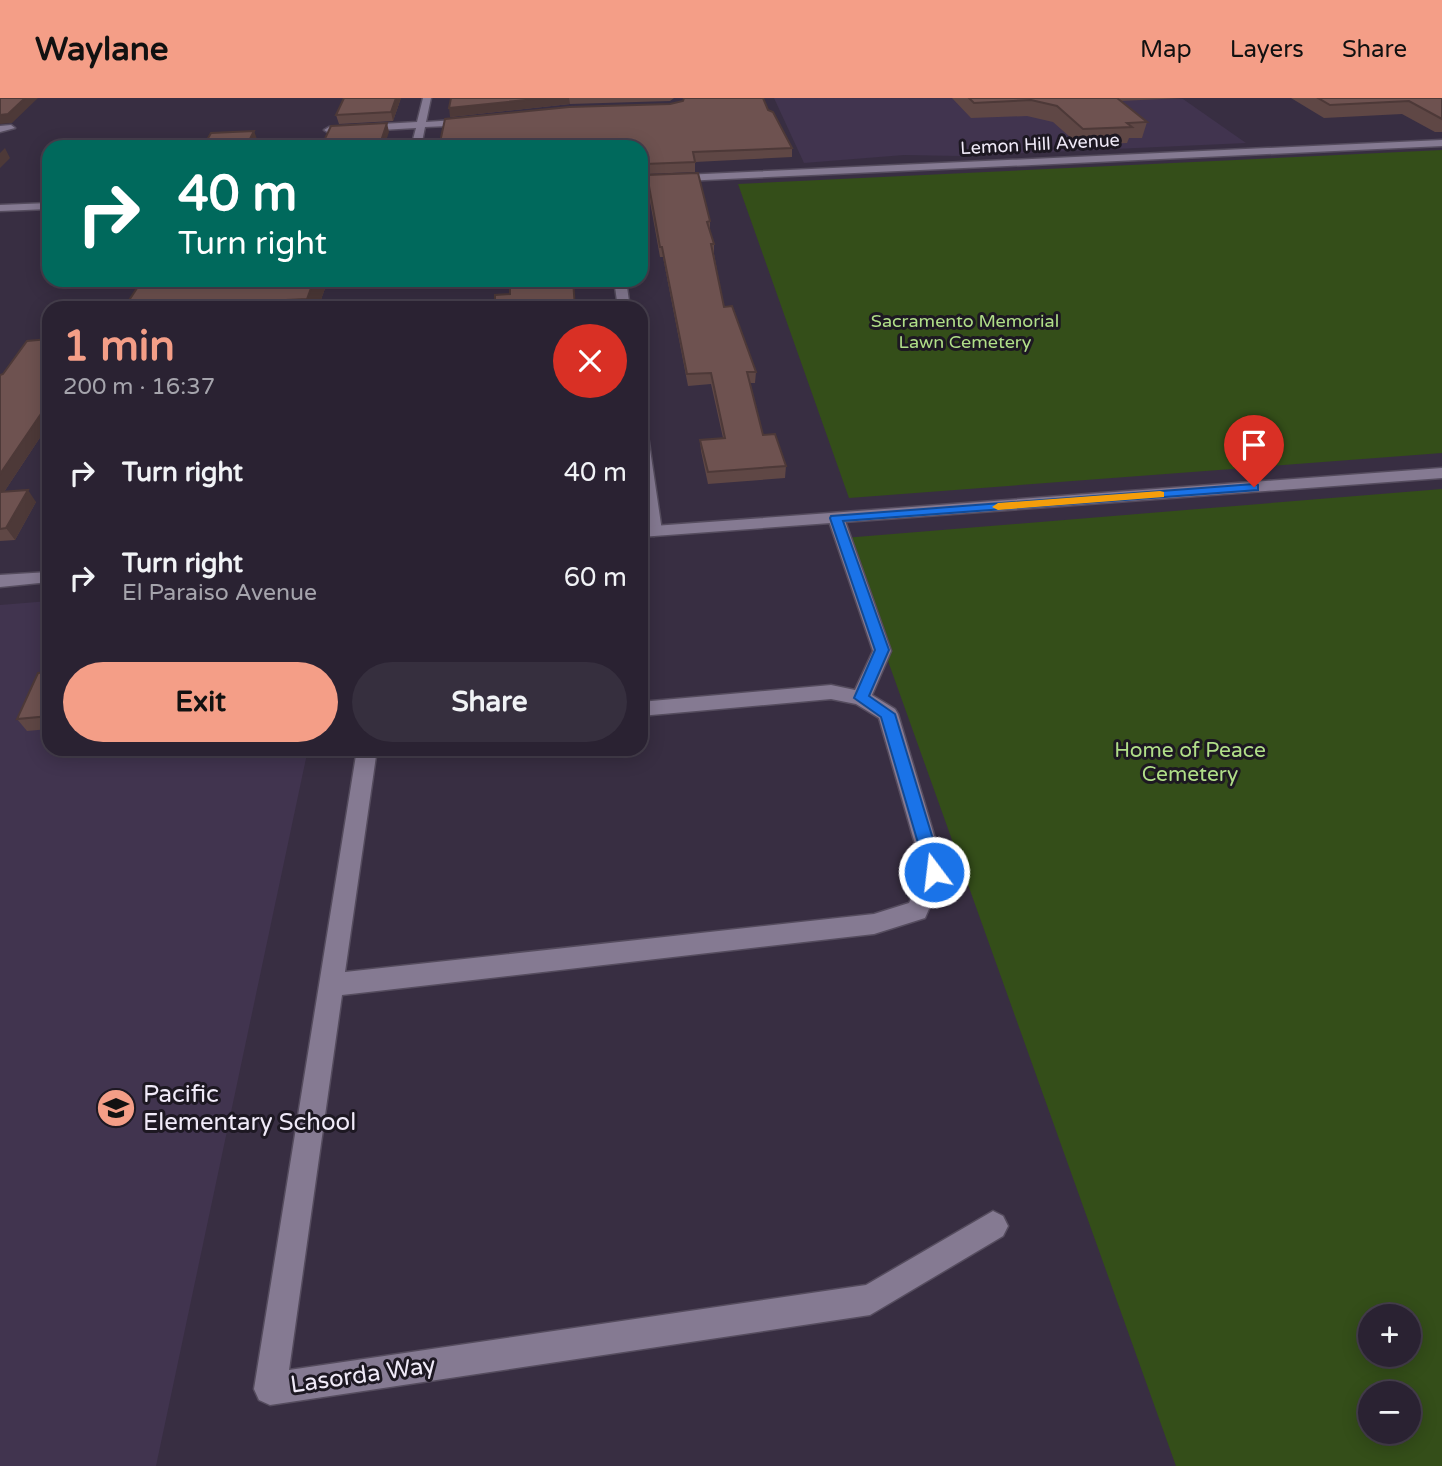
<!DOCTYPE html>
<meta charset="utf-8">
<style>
body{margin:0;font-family:"Varela Round",sans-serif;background:#362f3e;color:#f1f3f6;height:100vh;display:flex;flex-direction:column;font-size:26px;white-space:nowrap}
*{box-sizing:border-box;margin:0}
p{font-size:23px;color:#a5a4ac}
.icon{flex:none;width:38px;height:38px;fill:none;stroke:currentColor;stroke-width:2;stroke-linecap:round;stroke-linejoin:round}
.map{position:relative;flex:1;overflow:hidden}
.details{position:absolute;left:42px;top:203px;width:606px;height:455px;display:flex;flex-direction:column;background:#2a2232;border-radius:21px;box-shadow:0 4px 18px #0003,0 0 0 2px #463f4d}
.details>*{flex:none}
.guide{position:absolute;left:42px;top:42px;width:606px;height:147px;border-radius:21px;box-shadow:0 4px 18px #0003,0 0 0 2px #463f4d;background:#00695c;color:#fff;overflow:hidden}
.tools{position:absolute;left:1358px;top:1206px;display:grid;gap:14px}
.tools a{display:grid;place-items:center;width:63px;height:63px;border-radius:50%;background:#2a2232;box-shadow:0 4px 18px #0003,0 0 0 2px #463f4d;font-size:35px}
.pin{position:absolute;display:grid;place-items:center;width:60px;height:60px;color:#fff;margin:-72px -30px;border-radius:50% 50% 50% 0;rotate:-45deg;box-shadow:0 0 7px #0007}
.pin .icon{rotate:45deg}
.me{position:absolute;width:77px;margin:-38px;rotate:345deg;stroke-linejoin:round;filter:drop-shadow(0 0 5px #0008)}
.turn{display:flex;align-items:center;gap:24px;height:147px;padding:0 21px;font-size:32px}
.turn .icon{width:91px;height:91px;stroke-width:2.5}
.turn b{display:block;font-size:49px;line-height:60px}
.round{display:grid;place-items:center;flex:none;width:74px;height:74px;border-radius:37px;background:#362f3e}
.headline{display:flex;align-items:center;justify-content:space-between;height:119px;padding:0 21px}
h1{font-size:42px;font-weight:800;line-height:52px;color:#f49e87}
.button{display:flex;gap:14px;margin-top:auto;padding:14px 21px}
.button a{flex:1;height:80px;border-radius:42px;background:#f49e87;color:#111;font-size:28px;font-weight:800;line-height:80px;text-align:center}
.button a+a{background:#362f3e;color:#f1f3f6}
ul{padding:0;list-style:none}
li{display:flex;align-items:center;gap:21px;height:105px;padding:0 21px}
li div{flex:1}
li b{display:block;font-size:26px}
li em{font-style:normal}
header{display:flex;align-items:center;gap:42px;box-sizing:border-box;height:98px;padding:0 35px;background:#f49e87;color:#111}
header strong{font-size:33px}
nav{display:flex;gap:38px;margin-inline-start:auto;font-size:24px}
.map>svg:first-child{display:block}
.built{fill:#41344f}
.green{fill:#344e19;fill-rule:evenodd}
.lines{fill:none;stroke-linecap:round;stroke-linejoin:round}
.street-casing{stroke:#554c5e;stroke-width:3}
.secondary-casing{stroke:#554c5e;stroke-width:3}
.street{fill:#857a92;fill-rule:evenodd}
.secondary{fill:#857a92;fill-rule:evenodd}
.wall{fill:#5f4745}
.shaded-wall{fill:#4d3938}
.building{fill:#6e5250;stroke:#4d3938;stroke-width:2}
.route{fill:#1a73e8;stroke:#114b97;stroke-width:2}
.slow{fill:#f59e0b}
.labels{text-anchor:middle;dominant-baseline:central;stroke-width:6;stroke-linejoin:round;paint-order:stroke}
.far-street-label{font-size:18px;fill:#f0eaf8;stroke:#1d1822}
.far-park-label{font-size:18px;fill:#b0de88;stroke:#1d1822}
.park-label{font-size:21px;fill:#b0de88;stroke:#1d1822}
.near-poi-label{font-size:24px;fill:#f0eaf8;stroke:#1d1822;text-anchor:start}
.near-street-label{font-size:24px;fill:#f0eaf8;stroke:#1d1822}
</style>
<header>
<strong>Waylane</strong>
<nav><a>Map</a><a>Layers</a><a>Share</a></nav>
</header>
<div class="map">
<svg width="1442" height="1368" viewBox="0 0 1442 1368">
<rect width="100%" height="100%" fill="#382e42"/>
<path class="built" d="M 774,0 L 1183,1 L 1246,45 L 961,58 L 904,57 L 804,65 Z
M 49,503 L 49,651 L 308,651 L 156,1368 L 0,1368 L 0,507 Z"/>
<path class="green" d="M 1442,52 L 1442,355 L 849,400 L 738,86 Z
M 1442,391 L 1442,1368 L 1176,1368 L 844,440 ZM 1370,1218 L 1409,1218 L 1409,1256 L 1370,1256 ZM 1370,1295 L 1409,1295 L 1409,1334 L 1370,1334 Z"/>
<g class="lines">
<g class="street-casing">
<path id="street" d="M 423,0 L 431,0 L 426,24 L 470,21 L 474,24 L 470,27 L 425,29 L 421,49 L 411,49 L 416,30 L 329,35 L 324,32 L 329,29 L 417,24 Z
M 0,28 L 11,27 L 15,30 L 0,34 Z
M 614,182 L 626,182 L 630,210 L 618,210 Z
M 640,327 L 647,331 L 662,433 L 654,438 L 646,433 L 640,392 Z
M 836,415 L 844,420 L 891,553 L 872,597 L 895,611 L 898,616 L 945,774 L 925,820 L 874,836 L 342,897 L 289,1272 L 866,1187 L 993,1113 L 1003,1118 L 1008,1128 L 1003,1138 L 870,1217 L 270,1307 L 259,1302 L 254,1291 L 357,651 L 377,651 L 345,874 L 874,816 L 909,805 L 923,774 L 879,620 L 856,606 L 831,601 L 640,618 L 640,604 L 831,587 L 855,592 L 873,553 L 828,420 Z"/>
</g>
<g class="secondary-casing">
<path id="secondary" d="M 1442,42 L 1442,48 L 640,85 L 640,79 Z
M 49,105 L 49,111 L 0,113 L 0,107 Z
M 1442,370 L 1442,380 L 640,439 L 640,429 Z
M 49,474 L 49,484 L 0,489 L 0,477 Z"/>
</g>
<use href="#street" class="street"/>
<use href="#secondary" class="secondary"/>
</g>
<path class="wall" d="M 401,0 L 393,23 L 339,26 L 336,17 Z
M 451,0 L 674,0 L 670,3 L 570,6 L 450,19 Z
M 952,0 L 1183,0 L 1120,3 L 1147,24 L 1142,40 L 1129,40 L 1127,45 L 1079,47 L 1053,24 L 1027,18 L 971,20 Z
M 1291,0 L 1442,0 L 1442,34 L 1435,34 L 1402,16 L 1324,20 Z
M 683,3 L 768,12 L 792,50 L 792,59 L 695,64 L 695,74 L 646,76 L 644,66 L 640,66 L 640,49 L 670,6 Z
M 647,77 L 710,123 L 710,133 L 714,146 L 714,156 L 724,209 L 756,274 L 755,285 L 750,285 L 763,337 L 786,368 L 785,380 L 708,386 L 701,353 L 700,342 L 723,340 L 711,286 L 688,288 L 663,159 L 660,159 L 647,87 Z
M 140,182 L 328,182 L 318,210 L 124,210 L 139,187 Z
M 49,241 L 49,326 L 4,394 L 36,404 L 15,442 L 0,443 L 0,277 L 3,276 Z
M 49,574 L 49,631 L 27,633 L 17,621 Z"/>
<path class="shaded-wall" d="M 25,0 L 38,0 L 12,25 L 0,26 L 0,17 Z
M 396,0 L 401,0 L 393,23 L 391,14 Z
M 545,0 L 569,0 L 570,6 L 450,19 L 449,10 Z
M 387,25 L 389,34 L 384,49 L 379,49 Z
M 254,33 L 257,41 L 253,49 L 246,49 Z
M 5,50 L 10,60 L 0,70 L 0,55 Z
M 314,182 L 328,182 L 318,210 L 310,210 L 307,201 Z
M 49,304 L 49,326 L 0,400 L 0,376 Z
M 28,392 L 36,404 L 15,442 L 6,430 Z"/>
<path class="building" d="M 0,0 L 25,0 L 8,16 L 0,17 Z
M 344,0 L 396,0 L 391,14 L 336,17 Z
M 451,0 L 545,0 L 449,10 Z
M 684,0 L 763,0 L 768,12 L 773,14 L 792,50 L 693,54 L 695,64 L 645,66 L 644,57 L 640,57 L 640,49 L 439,49 L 445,21 L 569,9 L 670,6 L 683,3 Z
M 969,0 L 1117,0 L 1147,24 L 1127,25 L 1132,29 L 1083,31 L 1057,8 L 1031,2 L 974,5 Z
M 1318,0 L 1442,0 L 1442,21 L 1409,3 L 1330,7 Z
M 387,25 L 379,49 L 321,49 L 331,28 Z
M 254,33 L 246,49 L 203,49 L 211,35 Z
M 698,75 L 710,123 L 707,124 L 714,146 L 711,146 L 724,209 L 732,208 L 756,274 L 747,274 L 763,337 L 775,336 L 786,368 L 708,374 L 700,342 L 725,340 L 711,275 L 687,276 L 662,149 L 660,149 L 647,77 Z
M 140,182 L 314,182 L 307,201 L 124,210 L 139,187 Z
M 510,182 L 573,182 L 575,210 L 495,210 L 495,197 L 510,196 Z
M 49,241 L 49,304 L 0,376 L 0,277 L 3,276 L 27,243 Z
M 28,392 L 6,430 L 0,431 L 0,394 Z
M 49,574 L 49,618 L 17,621 L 38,575 Z"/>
<path class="route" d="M 1254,386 L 1258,387 L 1258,392 L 843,423 L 889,552 L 869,598 L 895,616 L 943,774 L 940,779 L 934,782 L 928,779 L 881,619 L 854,600 L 875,552 L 830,420 L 831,418 Z"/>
<path class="slow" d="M 1160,393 L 1164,394 L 1164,399 L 998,412 L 992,409 L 998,405 Z"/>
<defs>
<g id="school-disc" transform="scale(2.0125)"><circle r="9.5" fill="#f49e87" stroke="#1d1822"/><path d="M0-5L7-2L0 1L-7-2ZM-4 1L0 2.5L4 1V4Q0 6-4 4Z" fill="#111"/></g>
</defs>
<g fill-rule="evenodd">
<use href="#school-disc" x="116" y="1010"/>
</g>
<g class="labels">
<g class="far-street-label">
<text transform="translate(1040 46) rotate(-3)">Lemon Hill Avenue</text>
</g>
<g class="far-park-label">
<text x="965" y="223">Sacramento Memorial<tspan x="965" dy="21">Lawn Cemetery</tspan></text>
</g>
<g class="park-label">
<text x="1190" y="652">Home of Peace<tspan x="1190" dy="24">Cemetery</tspan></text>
</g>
<g class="near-poi-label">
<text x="143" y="996">Pacific<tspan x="143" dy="28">Elementary School</tspan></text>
</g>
<g class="near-street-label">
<text transform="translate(363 1277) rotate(-8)">Lasorda Way</text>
</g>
</g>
</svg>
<div class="tools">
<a>+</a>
<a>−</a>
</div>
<div class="pin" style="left:1254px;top:389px;background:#d93025"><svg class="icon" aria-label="arrive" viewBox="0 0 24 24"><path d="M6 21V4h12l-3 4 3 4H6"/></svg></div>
<svg class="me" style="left:934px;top:774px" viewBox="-20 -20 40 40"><circle r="17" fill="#1a73e8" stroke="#fff" stroke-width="3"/><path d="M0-11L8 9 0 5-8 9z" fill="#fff"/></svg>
<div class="guide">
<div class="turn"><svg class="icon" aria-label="right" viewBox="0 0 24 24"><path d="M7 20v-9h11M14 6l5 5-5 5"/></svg><div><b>40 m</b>Turn right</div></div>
</div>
<section class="details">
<div class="headline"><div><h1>1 min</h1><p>200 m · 16:37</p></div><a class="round" style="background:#d93025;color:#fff"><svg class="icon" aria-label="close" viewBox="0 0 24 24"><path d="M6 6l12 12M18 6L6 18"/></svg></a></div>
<ul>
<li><svg class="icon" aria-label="right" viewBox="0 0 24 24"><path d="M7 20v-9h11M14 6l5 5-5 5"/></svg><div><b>Turn right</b></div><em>40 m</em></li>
<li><svg class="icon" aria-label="right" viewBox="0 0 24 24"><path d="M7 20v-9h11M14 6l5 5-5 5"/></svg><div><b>Turn right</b><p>El Paraiso Avenue</p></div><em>60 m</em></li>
</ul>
<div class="button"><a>Exit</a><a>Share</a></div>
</section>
</div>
